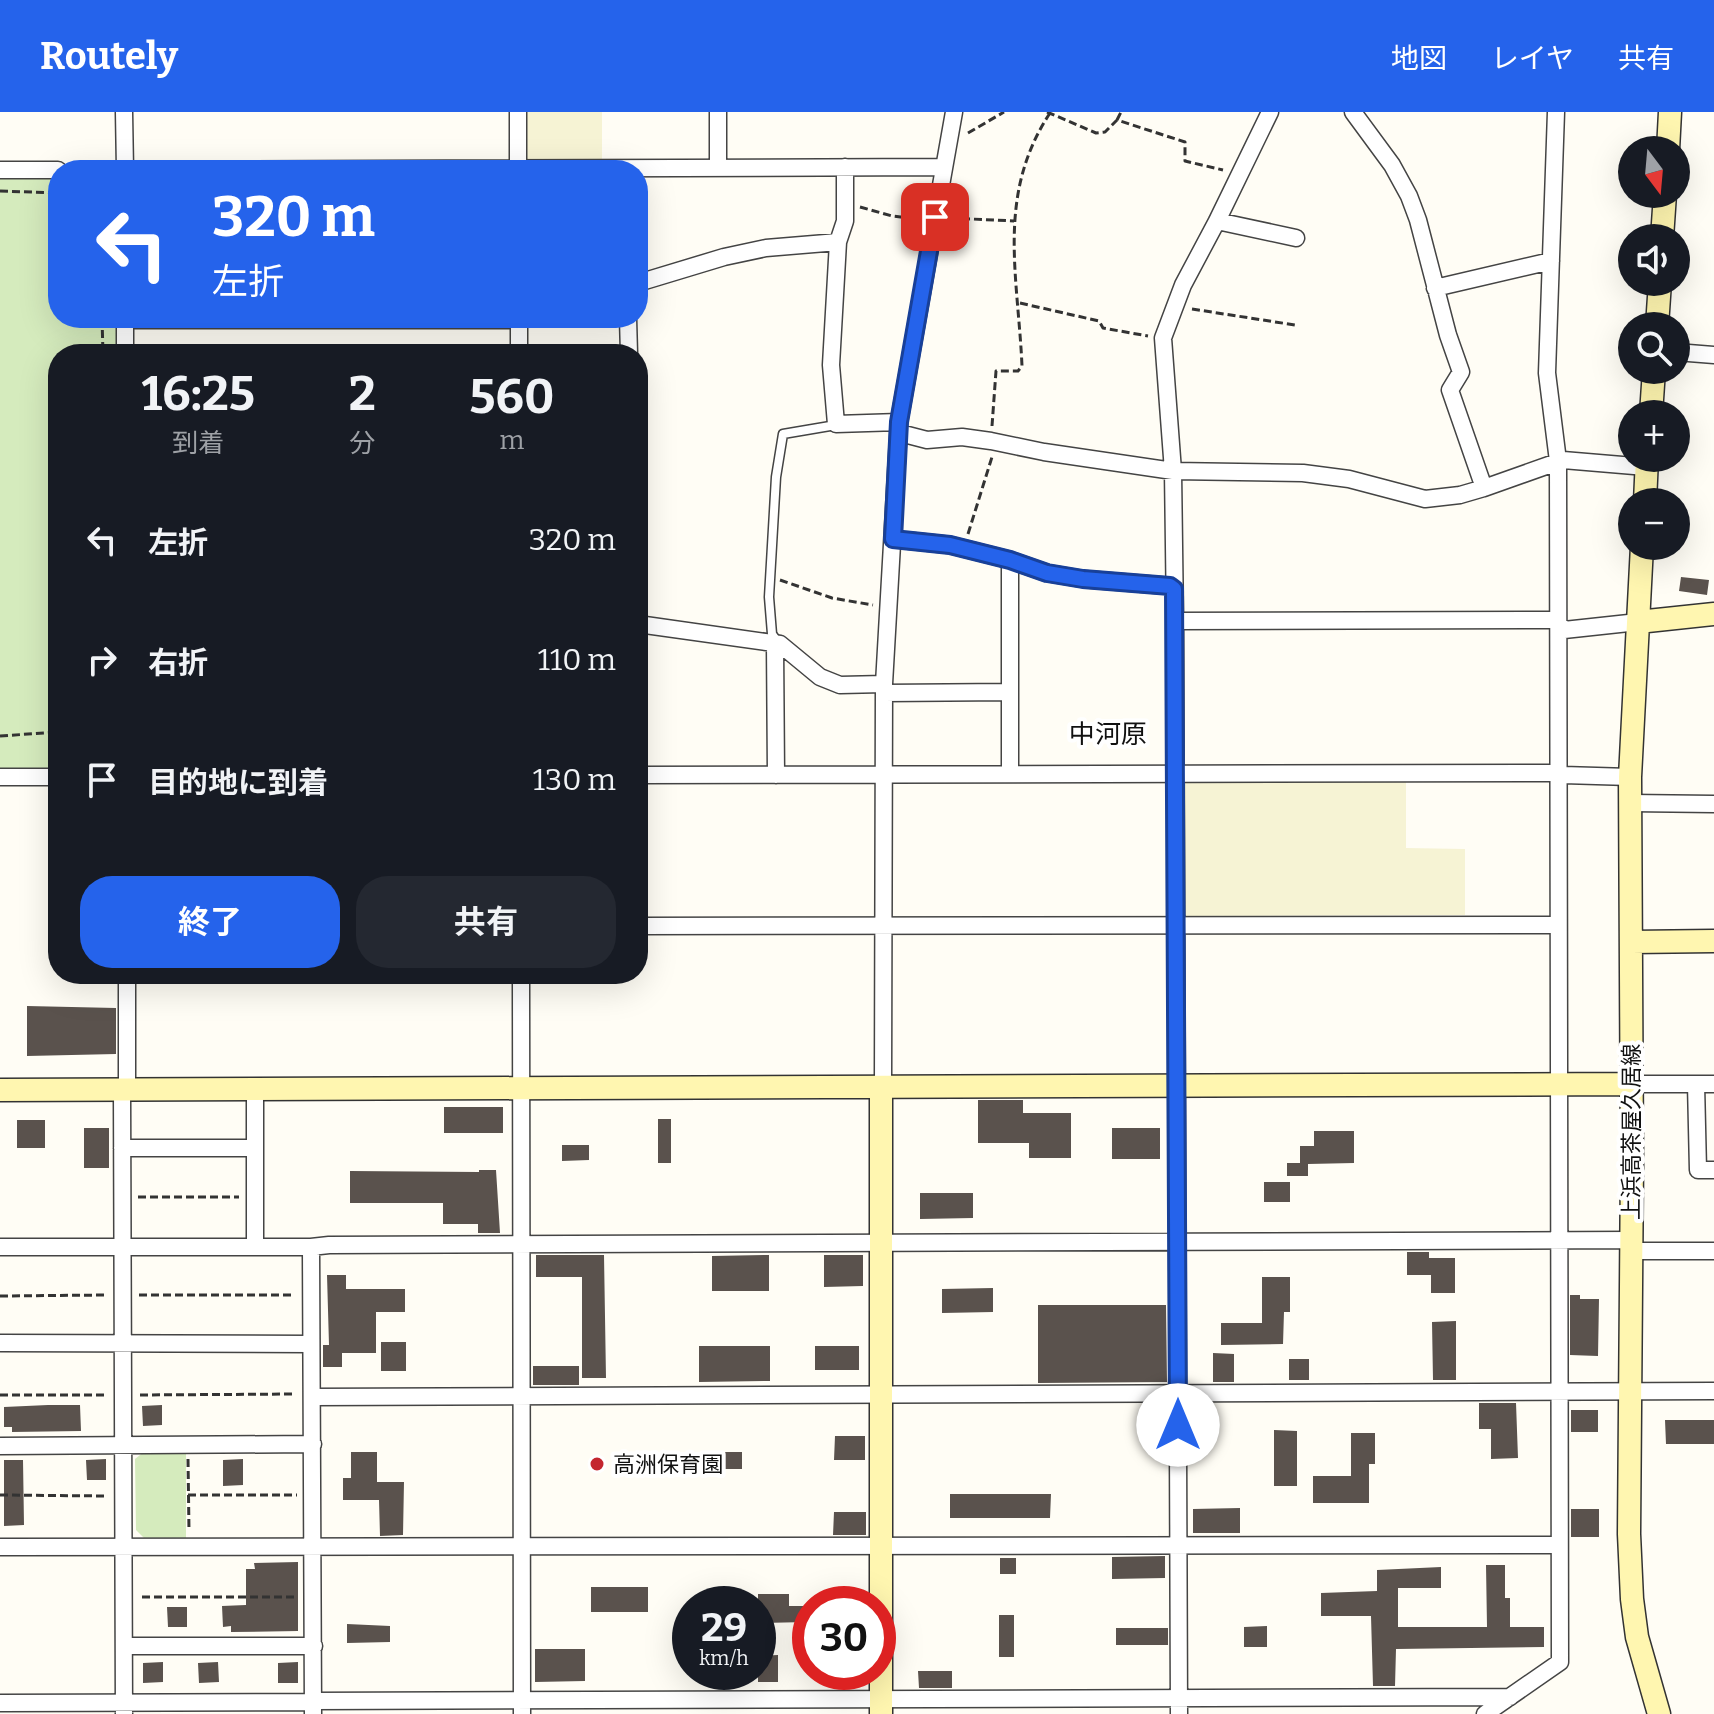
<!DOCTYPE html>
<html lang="ja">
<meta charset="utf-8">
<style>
body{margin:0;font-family:Bitter,"Noto Sans JP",serif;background:#242831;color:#f1f3f6;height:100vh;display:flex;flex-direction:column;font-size:30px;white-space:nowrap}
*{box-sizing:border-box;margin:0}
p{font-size:26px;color:#9ea1a6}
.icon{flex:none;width:44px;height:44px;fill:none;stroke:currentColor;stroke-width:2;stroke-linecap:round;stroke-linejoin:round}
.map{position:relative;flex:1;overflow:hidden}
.panel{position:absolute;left:48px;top:232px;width:600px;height:640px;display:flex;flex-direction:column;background:#171b24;border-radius:32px;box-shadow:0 8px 32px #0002}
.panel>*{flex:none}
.top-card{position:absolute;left:48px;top:48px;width:600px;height:168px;border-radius:32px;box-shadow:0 8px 32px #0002;background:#2563eb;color:#fff;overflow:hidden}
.needle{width:52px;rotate:164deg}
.fabs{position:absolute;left:1618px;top:24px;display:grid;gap:16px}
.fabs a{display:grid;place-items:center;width:72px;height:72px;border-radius:50%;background:#171b24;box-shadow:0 8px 32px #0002;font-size:40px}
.speed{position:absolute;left:672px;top:1474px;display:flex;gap:16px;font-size:40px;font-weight:700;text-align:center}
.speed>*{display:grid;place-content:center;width:104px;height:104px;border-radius:50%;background:#171b24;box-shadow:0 8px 32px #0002;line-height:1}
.speed small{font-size:20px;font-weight:400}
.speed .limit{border:12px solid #d22;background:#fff;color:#111}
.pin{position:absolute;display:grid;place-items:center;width:68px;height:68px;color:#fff;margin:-34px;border-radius:16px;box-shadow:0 4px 12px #0006}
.me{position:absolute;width:88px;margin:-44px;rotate:0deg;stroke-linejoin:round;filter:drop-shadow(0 0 6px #0008)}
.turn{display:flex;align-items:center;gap:28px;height:168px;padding:0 32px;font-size:36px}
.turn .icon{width:104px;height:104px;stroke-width:2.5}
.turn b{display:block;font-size:56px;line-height:68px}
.eta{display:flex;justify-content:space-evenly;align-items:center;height:136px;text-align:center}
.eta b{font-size:48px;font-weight:700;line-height:56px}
.action{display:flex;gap:16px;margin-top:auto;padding:16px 32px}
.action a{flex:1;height:92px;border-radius:32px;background:#2563eb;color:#fff;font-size:32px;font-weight:700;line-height:92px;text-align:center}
.action a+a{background:#242831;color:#f1f3f6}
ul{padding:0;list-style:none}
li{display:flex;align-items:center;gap:24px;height:120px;padding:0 32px}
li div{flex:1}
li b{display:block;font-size:30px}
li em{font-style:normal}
header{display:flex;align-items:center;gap:48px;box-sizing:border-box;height:112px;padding:0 40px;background:#2563eb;color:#fff}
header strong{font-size:38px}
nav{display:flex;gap:44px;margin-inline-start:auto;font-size:28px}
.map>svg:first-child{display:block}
.farmland{fill:#f6f3d4}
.green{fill:#d5ebbd}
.building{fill:#5a524d}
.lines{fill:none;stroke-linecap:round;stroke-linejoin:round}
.lane-casing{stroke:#444;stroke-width:11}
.street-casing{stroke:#444;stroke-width:19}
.secondary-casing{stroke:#333;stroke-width:25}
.path{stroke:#333;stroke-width:3;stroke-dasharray:8 4;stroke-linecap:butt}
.lane{stroke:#fff;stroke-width:8}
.street{stroke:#fff;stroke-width:16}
.secondary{stroke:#fff6b0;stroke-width:22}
.route-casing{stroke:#184099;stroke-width:20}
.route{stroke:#2563eb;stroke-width:14}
.poi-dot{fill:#c4262e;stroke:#fff;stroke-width:3}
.labels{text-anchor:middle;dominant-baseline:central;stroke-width:8;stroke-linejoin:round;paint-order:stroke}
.street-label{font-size:22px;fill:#111;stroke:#fff}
.poi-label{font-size:22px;fill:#111;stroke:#fff;text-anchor:start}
.quarter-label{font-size:26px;fill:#111;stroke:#fff}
</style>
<header>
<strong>Routely</strong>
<nav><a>地図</a><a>レイヤ</a><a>共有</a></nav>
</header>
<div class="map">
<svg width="1714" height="1602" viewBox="0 0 1714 1602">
<rect width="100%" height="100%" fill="#fffdf5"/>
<path class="farmland" d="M 526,0 L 602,0 L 602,49 L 526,50 Z
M 1184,667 L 1406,667 L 1406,736 L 1465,737 L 1465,803 L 1185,804 Z"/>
<path class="green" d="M 0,66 L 58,66 L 58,206 L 116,206 L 117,242 L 58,242 L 58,658 L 0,658 Z
M 145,1339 L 186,1339 L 186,1427 L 144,1426 L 136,1418 L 135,1347 Z"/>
<path class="building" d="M 1681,465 L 1709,468 L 1707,483 L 1679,479 Z
M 27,894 L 116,896 L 116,942 L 27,944 Z
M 978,988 L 1023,988 L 1023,1001 L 1071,1001 L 1071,1046 L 1029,1046 L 1029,1031 L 978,1031 Z
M 444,995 L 503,995 L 503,1021 L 444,1021 Z
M 658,1007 L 671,1007 L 671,1051 L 658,1051 Z
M 17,1008 L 45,1008 L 45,1036 L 17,1036 Z
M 84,1016 L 109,1016 L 109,1056 L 84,1056 Z
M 1112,1016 L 1160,1016 L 1160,1047 L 1112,1047 Z
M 1314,1019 L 1354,1019 L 1354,1051 L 1308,1052 L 1308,1064 L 1287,1064 L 1287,1051 L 1300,1051 L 1300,1034 L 1314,1034 Z
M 562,1033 L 589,1033 L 589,1048 L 562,1049 Z
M 479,1058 L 496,1058 L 500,1121 L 478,1121 L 478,1112 L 443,1112 L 443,1091 L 350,1091 L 350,1059 L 479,1060 Z
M 1264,1070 L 1290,1070 L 1290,1090 L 1264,1090 Z
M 920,1081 L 973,1081 L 973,1106 L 920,1107 Z
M 1407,1140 L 1429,1140 L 1429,1146 L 1455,1146 L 1455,1181 L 1431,1181 L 1431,1163 L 1407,1163 Z
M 536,1143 L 604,1143 L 606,1266 L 582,1266 L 582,1165 L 536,1165 Z
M 769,1143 L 769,1179 L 712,1179 L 712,1144 Z
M 824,1143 L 863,1143 L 863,1174 L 824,1175 Z
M 327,1163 L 346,1163 L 346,1177 L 405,1177 L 405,1200 L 376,1200 L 376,1241 L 342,1241 L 342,1255 L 323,1255 L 323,1233 L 329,1233 Z
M 1262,1165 L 1290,1165 L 1290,1200 L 1284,1200 L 1283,1232 L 1221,1233 L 1221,1211 L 1262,1211 Z
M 993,1176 L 993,1200 L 942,1201 L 942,1177 Z
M 1570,1183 L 1580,1183 L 1580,1187 L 1599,1187 L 1598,1244 L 1570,1243 Z
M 1038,1193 L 1166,1193 L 1167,1270 L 1038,1271 Z
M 1456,1209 L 1456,1268 L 1433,1268 L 1432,1210 Z
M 381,1230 L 406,1230 L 406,1259 L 381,1259 Z
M 699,1234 L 770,1234 L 770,1269 L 699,1270 Z
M 815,1234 L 859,1234 L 859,1258 L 815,1258 Z
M 1213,1241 L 1234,1242 L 1234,1270 L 1213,1270 Z
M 1289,1247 L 1309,1247 L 1309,1268 L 1289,1268 Z
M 533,1254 L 579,1254 L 579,1273 L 533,1273 Z
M 1479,1291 L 1516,1291 L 1518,1346 L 1491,1347 L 1491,1317 L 1479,1317 Z
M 48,1293 L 80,1293 L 81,1319 L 12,1320 L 12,1315 L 4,1315 L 4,1295 Z
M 162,1293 L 162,1313 L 143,1314 L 142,1294 Z
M 1571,1298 L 1598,1298 L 1598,1320 L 1571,1320 Z
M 1665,1308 L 1714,1308 L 1714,1332 L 1666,1332 Z
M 1274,1318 L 1297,1319 L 1297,1374 L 1274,1374 Z
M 1351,1321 L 1375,1321 L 1375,1352 L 1369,1352 L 1369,1391 L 1313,1391 L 1313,1364 L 1351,1364 Z
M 835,1324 L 865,1324 L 865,1348 L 834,1348 Z
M 351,1340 L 377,1340 L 377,1370 L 404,1370 L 403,1423 L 380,1424 L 379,1388 L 343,1388 L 343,1366 L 351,1366 Z
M 705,1340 L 742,1340 L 742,1357 L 705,1357 Z
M 106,1347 L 106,1368 L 87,1368 L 86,1348 Z
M 243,1347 L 243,1373 L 223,1374 L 223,1348 Z
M 4,1348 L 23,1348 L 24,1413 L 4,1414 Z
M 950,1382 L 1051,1382 L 1050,1406 L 950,1406 Z
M 1240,1396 L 1240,1421 L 1193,1421 L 1193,1397 Z
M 1571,1397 L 1599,1397 L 1599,1425 L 1571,1425 Z
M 834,1400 L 866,1400 L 866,1423 L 833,1423 Z
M 1165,1444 L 1165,1466 L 1112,1467 L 1112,1445 Z
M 1000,1446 L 1016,1446 L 1016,1462 L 1000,1462 Z
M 298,1450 L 298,1519 L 231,1520 L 231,1514 L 223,1515 L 222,1494 L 246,1493 L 246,1457 L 255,1457 L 254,1451 Z
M 1486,1453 L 1505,1453 L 1505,1486 L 1510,1486 L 1510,1515 L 1544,1515 L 1544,1535 L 1396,1537 L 1395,1574 L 1373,1574 L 1371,1504 L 1321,1504 L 1321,1481 L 1377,1479 L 1377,1458 L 1441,1455 L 1441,1476 L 1398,1476 L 1398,1515 L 1487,1515 Z
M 591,1475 L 648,1475 L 648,1500 L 591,1500 Z
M 758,1482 L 789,1482 L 789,1494 L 807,1494 L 807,1510 L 758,1511 Z
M 167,1495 L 187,1495 L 187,1515 L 168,1515 Z
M 999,1503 L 1014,1503 L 1014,1545 L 999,1545 Z
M 347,1512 L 390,1514 L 390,1530 L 347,1531 Z
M 1267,1514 L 1267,1535 L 1244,1535 L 1244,1515 Z
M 1116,1516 L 1168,1516 L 1168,1533 L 1116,1533 Z
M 535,1537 L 585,1537 L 585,1569 L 535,1570 Z
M 778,1543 L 778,1570 L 758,1570 L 758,1544 Z
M 163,1550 L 163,1570 L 143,1571 L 143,1551 Z
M 218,1550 L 219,1570 L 199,1571 L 198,1551 Z
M 298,1550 L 298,1571 L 278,1571 L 278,1551 Z
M 918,1559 L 952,1559 L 952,1576 L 919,1576 Z"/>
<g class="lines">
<g class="lane-casing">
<path id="lane" d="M 779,532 L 772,522 L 769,485 L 776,365 L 783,322 L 836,313"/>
</g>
<g class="street-casing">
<path id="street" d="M 124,0 L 125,58
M 718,0 L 718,55
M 845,55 L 845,109 L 838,130 L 831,253 L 836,312 L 899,310
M 0,58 L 58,58
M 126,58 L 944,55
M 518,58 L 518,0
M 1217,109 L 1296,126
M 638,171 L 724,145 L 766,136 L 838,130
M 1435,176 L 1551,149
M 125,206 L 125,242
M 519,206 L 519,242
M 628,206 L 629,242
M 125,208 L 519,208
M 1676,240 L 1714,243
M 900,321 L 927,328 L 962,325 L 991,329 L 1044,340 L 1173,359 L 1303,361 L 1349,367 L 1425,387 L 1460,383 L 1484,376 L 1450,278 L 1461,260 L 1448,223 L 1418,108 L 1409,84 L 1392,53 L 1353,0
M 1484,376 L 1563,348 L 1646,355
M 893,427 L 950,433 L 1010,448 L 1047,461 L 1083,467 L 1170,474 L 1174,477
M 1175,509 L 1556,508 L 1564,518 L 1638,510
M 638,512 L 780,532 L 820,565 L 840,573 L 884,572
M 775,532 L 776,663
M 884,581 L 1010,580
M 1010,662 L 1010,448
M 638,663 L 1557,661 L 1563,663 L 1630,665
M 0,665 L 58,665
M 1630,691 L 1714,692
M 638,814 L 1557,813
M 521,862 L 522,1602
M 1631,972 L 1714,972
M 1696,972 L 1698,1058 L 1714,1058
M 883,975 L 884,572 L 899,310 L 954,0
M 122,977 L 124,1602
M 127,977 L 127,862
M 255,977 L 255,1135
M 122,1036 L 255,1036
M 0,1135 L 311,1135 L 313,1602
M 311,1135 L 329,1133 L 1631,1128
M 1629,1139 L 1714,1139
M 0,1231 L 311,1232
M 312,1285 L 1714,1279
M 0,1334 L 313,1332
M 0,1435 L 1559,1433
M 124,1534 L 314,1534
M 313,1589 L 1510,1585
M 0,1591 L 313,1590
M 1179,1602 L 1175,509 L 1173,359 L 1163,226 L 1183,173 L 1217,109 L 1270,0
M 1485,1602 L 1560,1550 L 1558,349 L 1547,261 L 1556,0"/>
</g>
<g class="secondary-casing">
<path id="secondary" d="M 1668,38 L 1670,0
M 1662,126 L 1665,82
M 1657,214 L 1660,170
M 1651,302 L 1654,258
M 1645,390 L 1647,346
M 1642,434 L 1630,665 L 1632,1051 L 1629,1422 L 1632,1487 L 1637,1525 L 1659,1602
M 1638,510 L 1714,502
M 1632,830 L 1714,829
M 881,975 L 881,1602
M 0,978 L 1631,972"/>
</g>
<path class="path" d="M 1047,0 L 1096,21 L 1105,20 L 1117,8 L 1185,30 L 1185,49 L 1223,58
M 1117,8 L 1121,0
M 968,21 L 1004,0
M 0,79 L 58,81
M 860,95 L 892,104 L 919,107
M 950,106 L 1014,109
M 1020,191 L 1099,209 L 1103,216 L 1148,224
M 1192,197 L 1295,213
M 102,206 L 103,242
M 992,314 L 996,259 L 1018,259 L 1022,254 C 1018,163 996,83 1050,1
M 968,422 L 992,345
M 780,468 L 832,486 L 873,493
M 0,624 L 58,620
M 138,1085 L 239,1085
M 139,1183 L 295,1183
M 0,1184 L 107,1183
M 0,1283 L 108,1283
M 140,1283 L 296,1282
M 188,1347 L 189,1419
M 0,1383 L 108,1384
M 188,1383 L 297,1383
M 142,1485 L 298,1485"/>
<use href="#lane" class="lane"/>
<use href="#street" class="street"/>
<use href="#secondary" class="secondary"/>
</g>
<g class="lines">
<g class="route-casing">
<path id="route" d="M 935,105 L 899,310 L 893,427 L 950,433 L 1010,448 L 1047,461 L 1083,467 L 1170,474 L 1174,477 L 1178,1313"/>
</g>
<use href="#route" class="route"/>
</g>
<circle class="poi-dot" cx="597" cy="1352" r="8"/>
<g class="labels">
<g class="street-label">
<text transform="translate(1631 1020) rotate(-90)">上浜高茶屋久居線</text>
</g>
<g class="poi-label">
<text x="613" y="1352">高洲保育園</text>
</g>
<g class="quarter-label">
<text x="1108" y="622">中河原</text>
</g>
</g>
</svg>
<div class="fabs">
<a><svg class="needle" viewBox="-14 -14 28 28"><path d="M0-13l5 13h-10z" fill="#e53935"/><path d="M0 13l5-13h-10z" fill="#9ea1a6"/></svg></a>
<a><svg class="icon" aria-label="sound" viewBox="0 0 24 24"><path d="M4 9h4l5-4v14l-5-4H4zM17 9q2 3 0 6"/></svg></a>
<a><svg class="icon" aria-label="search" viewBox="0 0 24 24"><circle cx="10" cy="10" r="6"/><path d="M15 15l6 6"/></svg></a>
<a>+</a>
<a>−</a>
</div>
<div class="speed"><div>29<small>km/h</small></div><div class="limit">30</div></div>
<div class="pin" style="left:935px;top:105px;background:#d93025"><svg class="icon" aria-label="arrive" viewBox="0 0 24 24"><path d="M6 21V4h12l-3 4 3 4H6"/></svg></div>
<svg class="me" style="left:1178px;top:1313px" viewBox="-20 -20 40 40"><circle r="19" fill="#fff"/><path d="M0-13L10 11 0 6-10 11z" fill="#2563eb"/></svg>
<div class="top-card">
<div class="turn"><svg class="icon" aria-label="left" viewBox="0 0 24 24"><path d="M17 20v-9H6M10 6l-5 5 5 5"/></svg><div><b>320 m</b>左折</div></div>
</div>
<section class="panel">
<div class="eta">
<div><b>16:25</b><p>到着</p></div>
<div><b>2</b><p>分</p></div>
<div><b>560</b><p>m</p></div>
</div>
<ul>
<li><svg class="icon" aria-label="left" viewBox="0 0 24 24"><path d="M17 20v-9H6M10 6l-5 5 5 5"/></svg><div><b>左折</b></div><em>320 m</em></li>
<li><svg class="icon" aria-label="right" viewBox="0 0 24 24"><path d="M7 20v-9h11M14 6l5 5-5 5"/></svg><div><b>右折</b></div><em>110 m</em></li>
<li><svg class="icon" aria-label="arrive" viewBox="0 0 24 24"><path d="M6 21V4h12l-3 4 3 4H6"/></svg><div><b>目的地に到着</b></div><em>130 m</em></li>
</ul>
<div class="action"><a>終了</a><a>共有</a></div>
</section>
</div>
